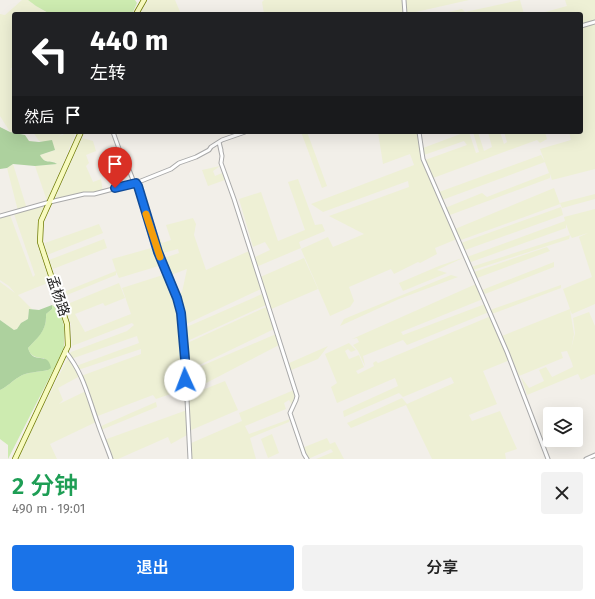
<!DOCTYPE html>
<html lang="zh">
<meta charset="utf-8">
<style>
body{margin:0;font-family:"Fira Sans","Noto Sans SC",sans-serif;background:#f2f2f2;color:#222;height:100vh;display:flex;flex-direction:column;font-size:15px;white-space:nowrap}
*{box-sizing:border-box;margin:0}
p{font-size:13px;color:#767676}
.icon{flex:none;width:22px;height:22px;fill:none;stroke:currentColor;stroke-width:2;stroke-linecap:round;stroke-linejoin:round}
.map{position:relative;height:459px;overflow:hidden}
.side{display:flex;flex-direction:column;background:#fff;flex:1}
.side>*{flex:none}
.guide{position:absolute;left:12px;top:12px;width:571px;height:122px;border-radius:4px;box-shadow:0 4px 16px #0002;background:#202124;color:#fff;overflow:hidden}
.buttons{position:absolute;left:543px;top:407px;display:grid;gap:8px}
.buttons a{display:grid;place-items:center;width:40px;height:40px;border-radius:4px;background:#fff;box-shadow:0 4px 16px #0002;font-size:20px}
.pin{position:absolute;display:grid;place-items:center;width:34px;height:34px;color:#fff;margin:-41px -17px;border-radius:50% 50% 50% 0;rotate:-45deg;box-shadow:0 0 4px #0007}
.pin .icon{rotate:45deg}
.me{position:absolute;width:44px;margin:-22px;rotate:358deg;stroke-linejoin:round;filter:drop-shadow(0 0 3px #0008)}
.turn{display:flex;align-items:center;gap:14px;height:84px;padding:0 12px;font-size:18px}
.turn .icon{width:52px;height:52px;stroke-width:2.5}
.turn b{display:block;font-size:28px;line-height:34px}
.then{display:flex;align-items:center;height:38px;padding:0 12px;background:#0003;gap:8px;font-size:15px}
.round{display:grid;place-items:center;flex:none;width:42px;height:42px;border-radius:4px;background:#f2f2f2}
.head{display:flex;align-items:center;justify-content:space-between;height:68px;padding:0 12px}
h1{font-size:24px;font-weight:600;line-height:30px;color:#1e9e55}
.button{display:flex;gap:8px;margin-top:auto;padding:8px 12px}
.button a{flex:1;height:46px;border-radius:4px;background:#1a73e8;color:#fff;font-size:16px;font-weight:600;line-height:46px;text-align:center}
.button a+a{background:#f2f2f2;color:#222}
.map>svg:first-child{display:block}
.farmland{fill:#eef0d5;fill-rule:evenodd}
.grass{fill:#cdebb0}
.forest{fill:#add19e}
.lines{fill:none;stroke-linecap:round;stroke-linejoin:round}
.minor-casing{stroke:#a9a9a9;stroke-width:5}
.secondary-casing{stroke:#707d05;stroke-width:6}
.minor{stroke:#fff;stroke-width:3}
.secondary{stroke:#f7fabf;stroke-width:4.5}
.route-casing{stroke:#114b97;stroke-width:10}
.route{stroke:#1a73e8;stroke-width:7}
.slow{stroke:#f59e0b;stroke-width:7}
.labels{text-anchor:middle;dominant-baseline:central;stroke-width:4;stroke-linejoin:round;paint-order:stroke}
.street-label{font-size:14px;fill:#222;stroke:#fff}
</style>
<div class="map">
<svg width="595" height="459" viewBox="0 0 595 459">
<rect width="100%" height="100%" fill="#f2efe9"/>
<path class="farmland" d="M 22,0 L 28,0 L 36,6 L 49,14 L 14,14 L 14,66 L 10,69 L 13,71 L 14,71 L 14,132 L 10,132 L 0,116 L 0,14 L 5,15 Z
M 149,0 L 175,0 L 181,14 L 143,14 L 141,11 Z
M 264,0 L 404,0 L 405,14 L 264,14 L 262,2 Z
M 405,0 L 469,0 L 407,14 Z
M 520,0 L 524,14 L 439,14 L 462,9 L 465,12 Z
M 565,0 L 595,0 L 595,21 L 581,25 L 581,14 L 538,14 L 567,6 Z
M 595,23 L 595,169 L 552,180 L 550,174 L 550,178 L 450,215 L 445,208 L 482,193 L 487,197 L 549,173 L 540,149 L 571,140 L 569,132 L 581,132 L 581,27 Z
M 33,132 L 65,132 L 58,137 L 68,132 L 76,132 L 47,201 L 35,166 L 56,164 L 54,162 L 46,161 L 42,159 L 40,155 L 50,152 L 55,150 L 46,142 L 39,141 Z
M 301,132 L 307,132 L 327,186 L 322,188 Z
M 378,132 L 419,132 L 422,157 L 457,239 L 435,248 L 437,254 L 420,263 L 418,262 L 394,274 L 391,269 L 349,287 L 354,301 L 350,307 L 330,316 L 301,249 L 328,237 L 333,247 L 364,234 L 329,216 L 409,187 L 408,181 L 323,212 L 311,204 L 414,165 L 410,154 L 383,164 Z
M 463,132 L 469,132 L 476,153 L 479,152 L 473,132 L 478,132 L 484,151 L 492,147 L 488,132 L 500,132 L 504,144 L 507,142 L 504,132 L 530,132 L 530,133 L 535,134 L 535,132 L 545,132 L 547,139 L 540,143 L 537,140 L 433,178 L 425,160 L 467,145 L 464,141 L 424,155 L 423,148 L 463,133 Z
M 82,138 L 93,141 L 96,151 L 86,155 L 89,163 L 86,166 L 93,182 L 101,179 L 103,192 L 54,201 Z
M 541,155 L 545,162 L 442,200 L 439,192 Z
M 13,164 L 27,209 L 18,211 L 7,168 Z
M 220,166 L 213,171 L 215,176 L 222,173 L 225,180 L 208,186 L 202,170 Z
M 298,179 L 315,225 L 322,224 L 325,231 L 299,242 L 301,248 L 256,267 L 253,258 L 270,250 L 265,242 L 253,247 L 239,199 L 261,192 L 278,241 L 305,230 L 288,182 Z
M 554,188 L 560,204 L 461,240 L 455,229 Z
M 595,194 L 595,199 L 562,208 L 560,203 Z
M 46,205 L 38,230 L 37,243 L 50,282 L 18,295 L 32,309 L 29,309 L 28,319 L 21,323 L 17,329 L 14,330 L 0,320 L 0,282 L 15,293 L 9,286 L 0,280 L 0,218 L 10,215 L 33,277 L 35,275 L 14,214 Z
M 561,207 L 563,215 L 465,250 L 461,243 Z
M 595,209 L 595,304 L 572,314 L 570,310 L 574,334 L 571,349 L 575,333 L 573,318 L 589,312 L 595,326 L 595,375 L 594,374 L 581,380 L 578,374 L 527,395 L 521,377 L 529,388 L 544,381 L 539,370 L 546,367 L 552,377 L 573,367 L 572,363 L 567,351 L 561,352 L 563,358 L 519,376 L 502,336 L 570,309 L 563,289 L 592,277 L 579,237 L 588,233 L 572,238 L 570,235 L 569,239 L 473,270 L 471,267 L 570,235 L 566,224 L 566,228 L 471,262 L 467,257 L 565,221 L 564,217 Z
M 193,218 L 196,224 L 194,235 L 206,270 L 249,251 L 261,289 L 182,326 L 176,295 L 182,292 L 187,269 L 168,276 L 161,259 L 179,253 L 178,249 L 159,254 L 151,231 L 156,229 L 162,243 L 171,240 L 166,225 Z
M 99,224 L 103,233 L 47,255 L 45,243 Z
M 104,239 L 107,248 L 53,269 L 49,260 Z
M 155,247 L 162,265 L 119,278 L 116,272 L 116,275 L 62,297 L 61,293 L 116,271 L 112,259 Z
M 547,247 L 550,251 L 477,278 L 474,272 Z
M 465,257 L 437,270 L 447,273 L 403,291 L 399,283 L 439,266 Z
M 304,258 L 318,289 L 269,310 L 258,278 Z
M 554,262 L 554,267 L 485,294 L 482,290 Z
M 166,274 L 179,310 L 185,389 L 156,399 L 153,395 L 95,417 L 96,422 L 50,444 L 57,459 L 17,459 L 71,352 L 127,331 L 134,325 L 132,323 L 72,346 L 71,325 L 65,305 L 119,283 L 125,298 L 105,306 L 103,303 L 75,314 L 85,332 L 131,314 L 122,288 ZM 137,336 L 139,343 L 76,366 L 78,370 L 141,349 L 141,354 L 81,376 L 86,391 L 59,404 L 63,400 L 58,388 L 80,376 L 71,359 Z
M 451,275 L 458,277 L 399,299 L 340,326 L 344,319 Z
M 476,284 L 483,299 L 401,332 L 403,335 L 485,304 L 489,312 L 407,345 L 403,340 L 363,356 L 365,366 L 358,351 L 353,345 L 359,342 L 357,338 L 352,339 Z
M 561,285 L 561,288 L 492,314 L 490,310 Z
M 262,294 L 266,305 L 183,343 L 182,329 Z
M 266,307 L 274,329 L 185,372 L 183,345 Z
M 491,316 L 510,360 L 483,371 L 497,404 L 469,415 L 472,421 L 500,411 L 517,449 L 505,453 L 506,459 L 432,459 L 406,405 L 351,428 L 347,423 L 402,398 L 407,404 L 454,383 L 451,377 L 403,397 L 399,393 L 344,417 L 343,411 L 398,386 L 395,378 L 337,403 L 331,387 L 337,383 L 325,354 L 349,343 L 356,350 L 351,352 L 348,349 L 345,351 L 349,359 L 359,355 L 364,367 L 356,371 L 358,374 L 374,366 L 373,363 L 376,361 L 378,363 Z
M 276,334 L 279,345 L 187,393 L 185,373 Z
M 328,346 L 318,359 L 289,371 L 287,364 Z
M 225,381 L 238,410 L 189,431 L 187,396 Z
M 294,390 L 296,398 L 293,406 L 289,400 L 284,403 L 286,409 L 245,426 L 249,434 L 290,419 L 289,422 L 250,438 L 256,459 L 190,459 L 189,444 L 242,421 L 239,413 Z
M 156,402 L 157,407 L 101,430 L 99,427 Z
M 187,410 L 187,435 L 171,444 L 168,437 L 118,459 L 111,459 L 104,440 Z
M 272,434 L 279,453 L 268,458 L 261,439 Z
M 327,438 L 330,444 L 335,442 L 344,459 L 316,459 L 333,452 L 331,449 L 308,459 L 302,448 Z"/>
<path class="grass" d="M 28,0 L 135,0 L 137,3 L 132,14 L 50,14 L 36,6 Z
M 52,305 L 60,310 L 64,327 L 64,349 L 8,459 L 8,445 L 0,439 L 0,390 C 7,387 12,381 19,377 C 26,372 39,372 48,370 L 44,358 C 36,358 30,356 28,348 C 38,337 47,330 46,314 L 52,309 Z"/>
<path class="forest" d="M 0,127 L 10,132 L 25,135 L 29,141 L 39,142 L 52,140 L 55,150 L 40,155 C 45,165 50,159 57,164 L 35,166 L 13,164 L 7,168 L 0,169 Z
M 52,305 L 52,309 L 46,314 C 47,331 38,337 28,348 C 33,366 48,350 51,368 L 48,370 C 39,372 26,372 19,377 C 12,381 7,387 0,390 L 0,320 L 14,330 L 17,329 L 21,323 L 28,319 L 29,309 L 39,310 Z"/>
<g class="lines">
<g class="minor-casing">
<path id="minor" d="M 404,0 L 405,14
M 581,26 L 595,22
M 113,132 L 122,157 L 128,167 L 133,180 L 138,186 L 158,252 L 177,298 L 181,313 L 185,359 L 190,459
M 419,132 L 423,159 L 507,352 L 548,459
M 221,150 L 219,142 L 222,156 L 221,163 L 234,199 L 297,396 L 296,400 L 290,413 L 304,454 L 307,459
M 0,216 L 50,202 L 84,194 L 94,194 L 136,183 L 171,169 L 179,163 L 196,157 L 209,150 L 211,147 L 222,140 L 245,132
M 65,351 C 84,374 88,397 98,424 C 102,436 107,447 111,459
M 586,459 L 595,455"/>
</g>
<g class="secondary-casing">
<path id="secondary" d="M 136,14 L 144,0
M 15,459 L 68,346 L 67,324 L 40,242 L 41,221 L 81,132"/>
</g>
<use href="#minor" class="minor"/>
<use href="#secondary" class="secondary"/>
</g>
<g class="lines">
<g class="route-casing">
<path id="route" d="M 115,188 L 136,183 L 138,186 L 158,252 L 177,298 L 181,313 L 185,359 L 185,380"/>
</g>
<use href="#route" class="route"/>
<path class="slow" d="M 146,214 L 160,257"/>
</g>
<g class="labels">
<g class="street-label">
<text transform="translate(58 296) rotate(71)">孟杨路</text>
</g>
</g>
</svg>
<div class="buttons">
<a><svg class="icon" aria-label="layers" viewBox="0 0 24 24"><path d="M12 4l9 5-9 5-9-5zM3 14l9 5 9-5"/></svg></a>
</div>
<div class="pin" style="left:115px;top:188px;background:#d93025"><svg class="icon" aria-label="arrive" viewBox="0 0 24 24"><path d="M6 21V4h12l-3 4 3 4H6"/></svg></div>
<svg class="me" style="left:185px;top:380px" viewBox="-20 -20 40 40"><circle r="19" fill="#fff"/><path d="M0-13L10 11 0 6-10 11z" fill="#1a73e8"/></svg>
<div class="guide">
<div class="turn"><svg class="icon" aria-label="left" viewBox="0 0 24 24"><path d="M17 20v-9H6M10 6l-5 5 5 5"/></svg><div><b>440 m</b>左转</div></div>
<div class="then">然后<svg class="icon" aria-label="arrive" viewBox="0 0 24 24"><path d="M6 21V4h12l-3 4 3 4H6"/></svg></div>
</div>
</div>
<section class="side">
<div class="head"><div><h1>2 分钟</h1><p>490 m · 19:01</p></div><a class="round"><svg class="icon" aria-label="close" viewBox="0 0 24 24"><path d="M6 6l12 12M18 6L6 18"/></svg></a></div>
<div class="button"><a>退出</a><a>分享</a></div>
</section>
